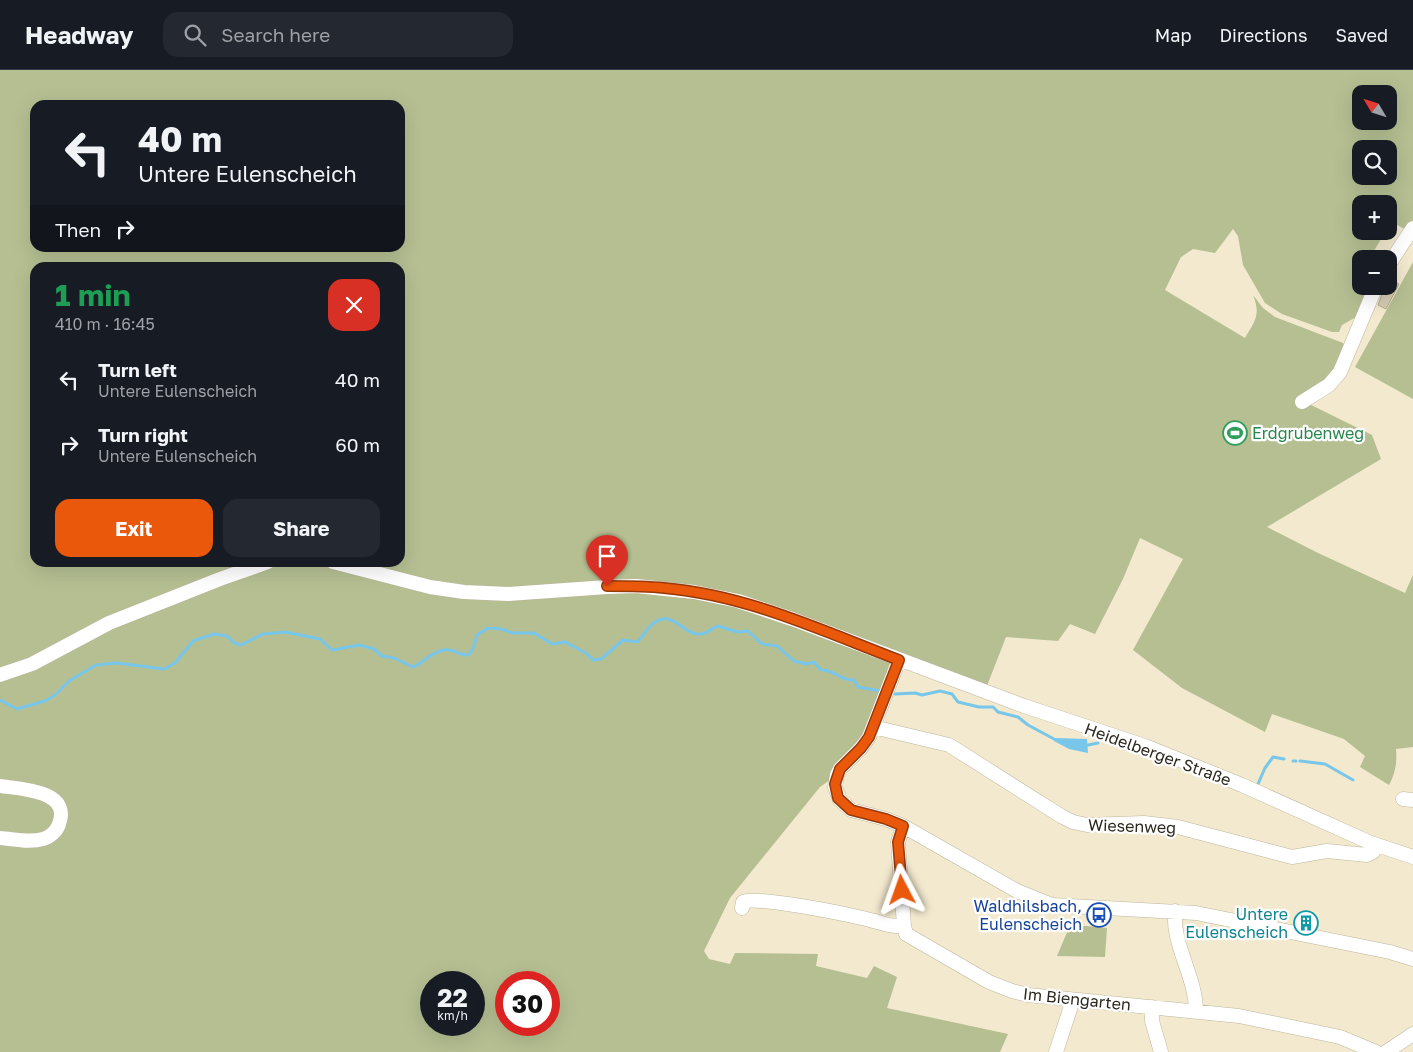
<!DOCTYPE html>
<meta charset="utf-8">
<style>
body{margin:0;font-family:"Golos Text",sans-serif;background:#242831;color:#f1f3f6;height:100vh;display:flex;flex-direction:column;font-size:19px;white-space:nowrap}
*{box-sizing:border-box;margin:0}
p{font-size:16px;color:#9ea1a6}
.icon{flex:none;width:28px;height:28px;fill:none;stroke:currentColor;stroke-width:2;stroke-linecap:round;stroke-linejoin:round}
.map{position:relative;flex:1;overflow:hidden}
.panel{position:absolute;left:30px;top:192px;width:375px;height:305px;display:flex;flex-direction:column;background:#171b24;border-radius:15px;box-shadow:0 5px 20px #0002}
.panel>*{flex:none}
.banner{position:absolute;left:30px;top:30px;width:375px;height:152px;border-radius:15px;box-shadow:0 5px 20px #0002;background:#171b24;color:#f1f3f6;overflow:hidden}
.needle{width:32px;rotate:308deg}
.fabs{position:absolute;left:1352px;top:15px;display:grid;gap:10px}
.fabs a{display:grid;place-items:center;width:45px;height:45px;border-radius:10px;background:#171b24;box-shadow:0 5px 20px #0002;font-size:25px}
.speed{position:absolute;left:420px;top:901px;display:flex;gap:10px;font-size:25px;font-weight:700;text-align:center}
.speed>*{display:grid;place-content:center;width:65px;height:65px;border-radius:50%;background:#171b24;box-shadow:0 5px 20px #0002;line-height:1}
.speed small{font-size:12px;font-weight:400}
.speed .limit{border:8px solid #d22;background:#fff;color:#111}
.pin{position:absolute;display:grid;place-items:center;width:42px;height:42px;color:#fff;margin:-51px -21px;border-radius:50% 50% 50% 0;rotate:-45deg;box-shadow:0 0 5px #0007}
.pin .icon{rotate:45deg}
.me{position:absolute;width:55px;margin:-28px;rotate:356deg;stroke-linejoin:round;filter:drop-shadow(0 0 4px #0008)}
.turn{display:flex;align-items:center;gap:18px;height:105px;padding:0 25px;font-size:22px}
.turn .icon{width:65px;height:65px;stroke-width:2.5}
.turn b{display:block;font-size:35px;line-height:42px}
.then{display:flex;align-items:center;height:48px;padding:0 25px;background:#0003;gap:10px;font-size:19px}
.round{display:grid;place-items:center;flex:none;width:52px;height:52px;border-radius:15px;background:#242831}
.head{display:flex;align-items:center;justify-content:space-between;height:85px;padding:0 25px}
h1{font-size:30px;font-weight:700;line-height:38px;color:#1e9e55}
.cta{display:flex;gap:10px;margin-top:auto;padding:10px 25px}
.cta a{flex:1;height:58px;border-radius:15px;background:#ea580c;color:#fff;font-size:20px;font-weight:700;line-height:58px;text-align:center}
.cta a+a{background:#242831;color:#f1f3f6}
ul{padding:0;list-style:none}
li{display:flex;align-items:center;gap:15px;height:65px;padding:0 25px}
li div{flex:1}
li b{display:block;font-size:19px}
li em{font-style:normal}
header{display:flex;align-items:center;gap:30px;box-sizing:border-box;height:70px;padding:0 25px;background:#171b24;border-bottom:1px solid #363941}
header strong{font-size:24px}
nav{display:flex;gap:28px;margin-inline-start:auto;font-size:18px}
.search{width:350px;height:45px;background:#242831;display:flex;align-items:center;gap:12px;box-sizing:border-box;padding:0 18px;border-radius:15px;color:#9ea1a6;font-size:19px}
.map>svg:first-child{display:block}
.green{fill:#b5bf92;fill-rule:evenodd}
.water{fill:#78c7ea}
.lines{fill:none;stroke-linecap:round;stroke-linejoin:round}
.stream{stroke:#78c7ea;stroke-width:3}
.building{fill:#d3cbb0;stroke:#b3ab91}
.minor-casing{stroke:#bdb69b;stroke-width:15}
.minor{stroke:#fff;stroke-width:14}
.route-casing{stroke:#983908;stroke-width:12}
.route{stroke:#ea580c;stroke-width:9}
.labels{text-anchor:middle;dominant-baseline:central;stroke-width:4.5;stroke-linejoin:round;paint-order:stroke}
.leisure-label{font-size:16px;fill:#27864d;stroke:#fff;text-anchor:start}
.street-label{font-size:16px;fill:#2b281e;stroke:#fff}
.transit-label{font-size:16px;fill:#164399;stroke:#fff;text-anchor:end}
.culture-label{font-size:16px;fill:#0d838f;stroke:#fff;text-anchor:end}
</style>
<header>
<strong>Headway</strong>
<div class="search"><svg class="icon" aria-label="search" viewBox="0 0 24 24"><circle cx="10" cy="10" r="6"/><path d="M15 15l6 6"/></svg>Search here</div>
<nav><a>Map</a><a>Directions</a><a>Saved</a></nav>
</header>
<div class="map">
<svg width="1413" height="982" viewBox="0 0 1413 982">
<rect width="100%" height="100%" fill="#f2e9ce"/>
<path class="green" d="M 0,0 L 1413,0 L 1413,150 L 1406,160 L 1392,152 L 1389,157 L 1389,134 L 1361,134 L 1361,161 L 1386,161 L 1369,189 L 1361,189 L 1359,204 L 1361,207 L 1358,213 L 1361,216 L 1371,218 L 1358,246 L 1342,255 L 1339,262 L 1332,262 L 1282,244 L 1265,233 L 1243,195 L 1238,166 L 1233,159 L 1215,183 L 1193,179 L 1181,187 L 1165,220 L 1245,268 C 1255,251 1261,245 1253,225 L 1263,238 L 1275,247 L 1343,273 L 1346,280 L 1344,289 L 1307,333 L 1372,365 L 1381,389 L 1267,457 L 1318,483 L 1405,523 L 1413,505 L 1413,677 L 1396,679 C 1397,692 1396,702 1389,715 L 1360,697 L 1365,686 L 1344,669 L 1272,644 L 1265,662 L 1182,618 L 1133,580 L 1183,489 L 1140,468 L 1123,509 L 1095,564 L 1070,554 L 1058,571 L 1006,567 L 983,626 L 902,596 C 883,635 858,693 820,717 L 730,828 L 704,881 L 709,889 L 730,894 L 735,883 L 818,884 L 816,896 L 867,908 L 874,896 L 897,907 L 887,938 L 1008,964 L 1000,982 L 0,982 ZM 1361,24 L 1389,24 L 1389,51 L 1361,51 ZM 35,35 L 400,35 L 400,178 L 35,178 ZM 1361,79 L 1389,79 L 1389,106 L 1361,106 ZM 35,198 L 400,198 L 400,492 L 35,492 ZM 431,912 L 474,912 L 474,955 L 431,955 ZM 506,912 L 549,912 L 549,955 L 506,955 Z
M 1413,192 L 1413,329 L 1355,297 Z
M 1075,855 L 1107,858 L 1105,887 L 1057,886 L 1068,860 Z"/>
<path class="water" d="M 1055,668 L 1087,669 L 1088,683 L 1069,679 L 1054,671 Z"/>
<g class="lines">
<path class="stream" d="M 895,624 L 915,623 L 922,625 L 940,621 L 952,624 L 958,632 L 979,637 L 993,637 L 998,642 L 1018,647 L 1028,655 L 1054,669
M 0,630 L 17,639 L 45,631 L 55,625 L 69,611 L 96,595 L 117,593 L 164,599 L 175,593 L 193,571 L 214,564 L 227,566 L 234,573 L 241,575 L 263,564 L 285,562 L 320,569 L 332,580 L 359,575 L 374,579 L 382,586 L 394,588 L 413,597 C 423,593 430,584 440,581 C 461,574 468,603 477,565 L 488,558 L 501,559 L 513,563 L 534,563 L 552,574 L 565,572 L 586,583 L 593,590 L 601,589 L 623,570 L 637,572 C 643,567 648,556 655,552 C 674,540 684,566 701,564 C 707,564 712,558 718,556 L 737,562 L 748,561 L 762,574 L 777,576 L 794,591 L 806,594 L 814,592 L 821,600 C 836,600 840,611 854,610 L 858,617 L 881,621
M 1088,675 L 1098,673
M 1293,691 L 1296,691
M 1300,691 L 1325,694 L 1353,710
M 1258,714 L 1265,698 L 1273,687 L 1284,689"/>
</g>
<path class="building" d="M 1389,208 L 1399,214 L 1386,239 L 1378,235 L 1385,216 L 1389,216 Z"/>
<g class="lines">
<g class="minor-casing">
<path id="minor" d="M 1389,194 L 1413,158
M 1302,332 L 1329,315 L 1340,302 L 1376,216
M 333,492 L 430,517 L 464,522 L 508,524 L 607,517 L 636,516 L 694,522 L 738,531 L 792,549 L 1024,636 L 1145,676 L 1242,715 L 1371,773 L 1413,787
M 899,590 L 869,667 L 861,678 L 840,699 L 837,705 L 835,717 L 840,730 L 851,740 L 886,749 L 903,756 L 1017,821 L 1052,835 L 1196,843 L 1390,882 L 1413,889
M 0,605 L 32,594 L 109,553 L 220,509 L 268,492
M 873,657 L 949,675 L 1061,746 L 1073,752 L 1087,755 L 1144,753 L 1178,757 L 1292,787 L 1327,781 L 1367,785 L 1373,782 L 1377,775
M 0,716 C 19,719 72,720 59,754 C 57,761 50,767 43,769 C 29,773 14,769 0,768
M 1403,729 L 1413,730
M 903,756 L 898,772 L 904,856 L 906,864 L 989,912 L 1012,921 L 1028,925 L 1239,946 L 1340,967 L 1376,982
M 742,838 L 743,832 C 755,825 851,845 870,850 C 881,852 891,858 904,856
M 1175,841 C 1172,875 1196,907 1196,941
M 1152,937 L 1152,951 L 1161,982
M 1056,982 L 1073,930
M 1386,982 L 1413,964"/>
</g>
<use href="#minor" class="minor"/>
</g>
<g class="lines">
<g class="route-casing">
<path id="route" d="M 607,516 C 626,516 645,516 664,518 C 747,525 823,561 899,590 L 869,667 L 861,678 L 840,699 L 835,714 L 838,728 L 851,740 L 886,749 L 903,756 L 898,772 L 902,820"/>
</g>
<use href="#route" class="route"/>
</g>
<defs>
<g id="stadium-ring" transform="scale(1.25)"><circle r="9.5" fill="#fff" stroke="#2e9e5b" stroke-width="1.5"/><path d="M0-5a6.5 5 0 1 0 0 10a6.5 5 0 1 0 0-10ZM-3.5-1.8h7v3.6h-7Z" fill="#2e9e5b"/></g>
<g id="bus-ring" transform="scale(1.25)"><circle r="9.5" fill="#fff" stroke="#1a4fb4" stroke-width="1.5"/><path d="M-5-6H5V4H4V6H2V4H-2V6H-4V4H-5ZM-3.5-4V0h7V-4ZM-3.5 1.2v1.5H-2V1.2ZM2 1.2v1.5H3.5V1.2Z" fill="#1a4fb4"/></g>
<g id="building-ring" transform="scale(1.25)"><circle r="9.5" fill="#fff" stroke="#0f9aa8" stroke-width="1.5"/><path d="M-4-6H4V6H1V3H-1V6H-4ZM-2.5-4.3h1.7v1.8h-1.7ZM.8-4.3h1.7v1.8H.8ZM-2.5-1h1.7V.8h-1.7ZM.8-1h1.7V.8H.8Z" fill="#0f9aa8"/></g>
</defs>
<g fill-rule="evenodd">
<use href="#stadium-ring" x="1235" y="363"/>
<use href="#bus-ring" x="1099" y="845"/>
<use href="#building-ring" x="1306" y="853"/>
</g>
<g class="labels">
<g class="leisure-label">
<text x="1252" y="363">Erdgrubenweg</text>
</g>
<g class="street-label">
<text transform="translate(1158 684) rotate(20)">Heidelberger Straße</text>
<text transform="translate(1132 756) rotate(2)">Wiesenweg</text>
<text transform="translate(1077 929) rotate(6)">Im Biengarten</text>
</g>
<g class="transit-label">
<text x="1082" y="836">Waldhilsbach,<tspan x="1082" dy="18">Eulenscheich</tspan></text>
</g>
<g class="culture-label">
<text x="1288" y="844">Untere<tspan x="1288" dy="18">Eulenscheich</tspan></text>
</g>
</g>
</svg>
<div class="fabs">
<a><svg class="needle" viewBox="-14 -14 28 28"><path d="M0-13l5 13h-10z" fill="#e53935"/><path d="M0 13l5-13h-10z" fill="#9ea1a6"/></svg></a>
<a><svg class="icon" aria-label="search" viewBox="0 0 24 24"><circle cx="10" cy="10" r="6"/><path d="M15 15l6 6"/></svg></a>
<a>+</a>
<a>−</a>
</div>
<div class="speed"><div>22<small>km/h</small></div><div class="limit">30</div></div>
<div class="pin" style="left:607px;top:516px;background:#d93025"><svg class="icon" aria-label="arrive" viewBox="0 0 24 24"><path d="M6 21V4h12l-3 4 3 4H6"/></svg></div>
<svg class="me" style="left:902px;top:820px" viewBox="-20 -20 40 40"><path d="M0-17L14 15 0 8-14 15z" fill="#ea580c" stroke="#fff" stroke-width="4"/></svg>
<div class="banner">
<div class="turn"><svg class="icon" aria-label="left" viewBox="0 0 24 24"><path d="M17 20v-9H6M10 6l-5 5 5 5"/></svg><div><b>40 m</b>Untere Eulenscheich</div></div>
<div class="then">Then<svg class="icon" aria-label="right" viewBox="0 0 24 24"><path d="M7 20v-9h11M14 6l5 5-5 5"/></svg></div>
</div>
<section class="panel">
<div class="head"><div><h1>1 min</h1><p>410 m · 16:45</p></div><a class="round" style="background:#d93025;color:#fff"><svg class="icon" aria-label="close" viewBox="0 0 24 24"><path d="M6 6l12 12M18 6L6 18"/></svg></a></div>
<ul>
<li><svg class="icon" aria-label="left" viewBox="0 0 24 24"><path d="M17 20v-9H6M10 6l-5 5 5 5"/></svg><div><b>Turn left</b><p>Untere Eulenscheich</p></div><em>40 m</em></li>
<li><svg class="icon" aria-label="right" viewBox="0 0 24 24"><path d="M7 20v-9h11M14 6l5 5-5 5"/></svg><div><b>Turn right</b><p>Untere Eulenscheich</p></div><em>60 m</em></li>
</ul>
<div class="cta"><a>Exit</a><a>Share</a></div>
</section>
</div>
